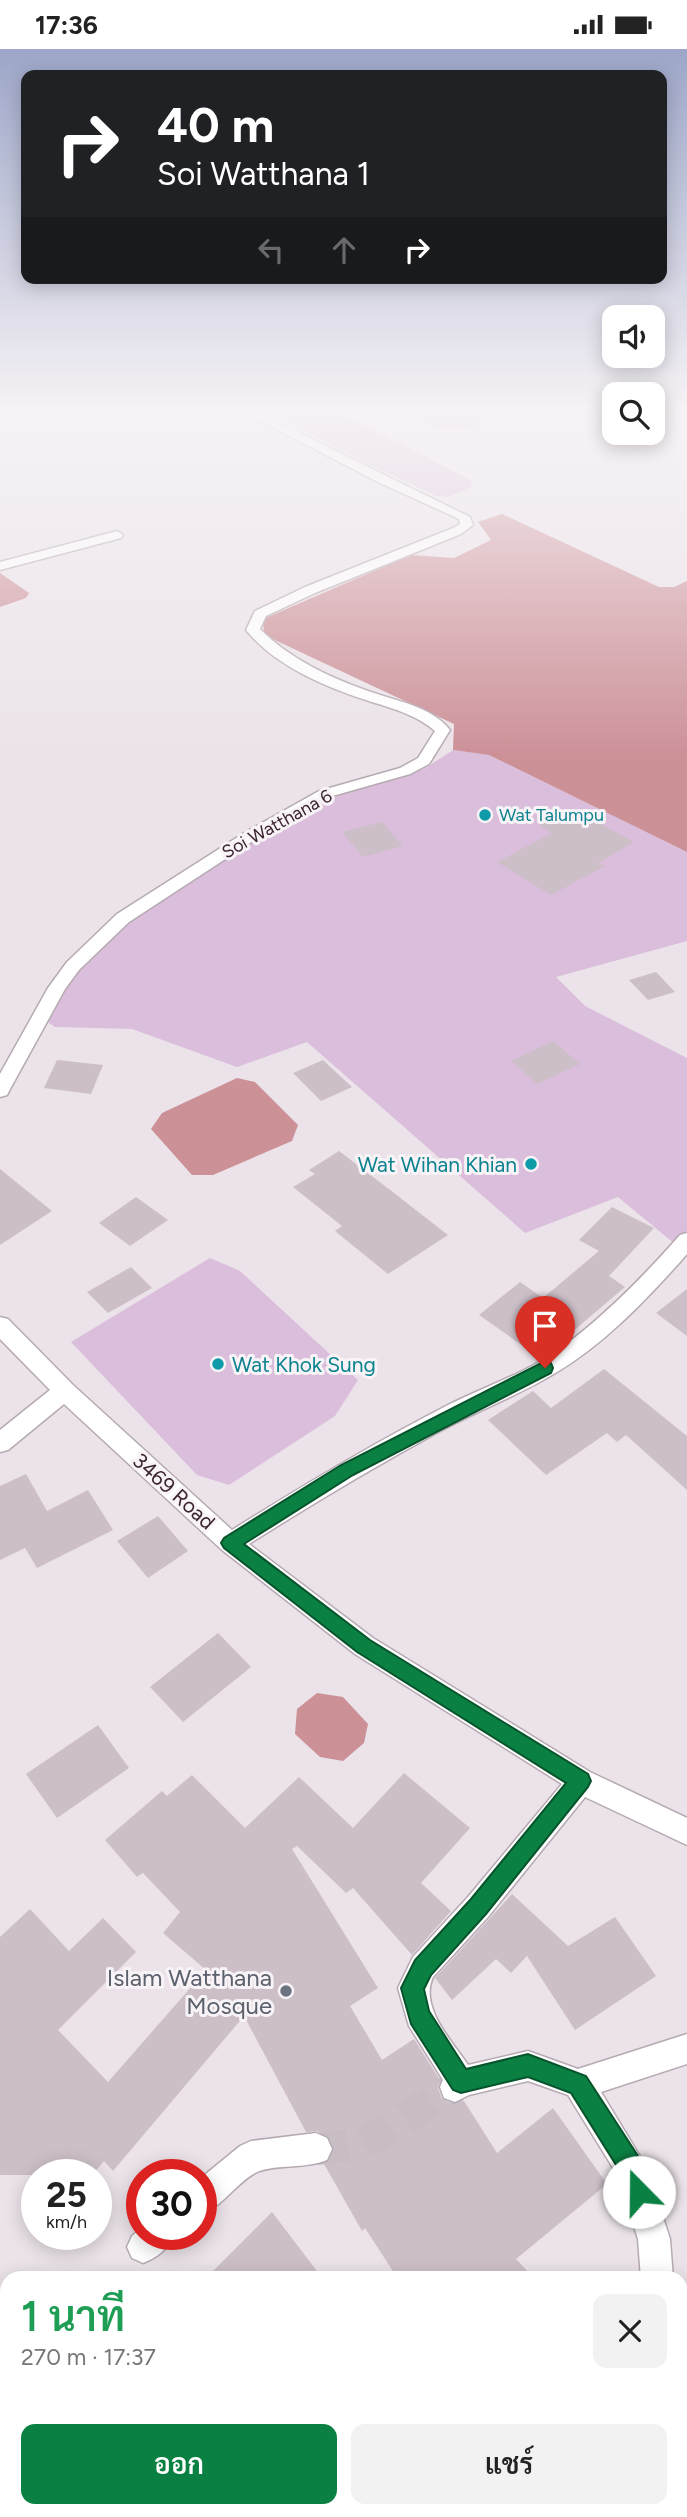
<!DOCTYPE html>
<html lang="th">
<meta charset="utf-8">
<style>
body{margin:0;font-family:Figtree,Sarabun,sans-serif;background:#f2f2f2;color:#222;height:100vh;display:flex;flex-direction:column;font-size:26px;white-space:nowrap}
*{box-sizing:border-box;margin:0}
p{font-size:23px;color:#767676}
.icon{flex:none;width:38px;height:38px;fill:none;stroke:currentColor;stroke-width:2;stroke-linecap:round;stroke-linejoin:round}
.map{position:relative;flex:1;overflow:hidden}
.side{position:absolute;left:0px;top:2222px;width:688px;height:247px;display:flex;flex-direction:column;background:#fff;border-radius:21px 21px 0 0;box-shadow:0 4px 18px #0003}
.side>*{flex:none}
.top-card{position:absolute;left:21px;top:21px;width:646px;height:214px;border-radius:14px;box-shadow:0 4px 18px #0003;background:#202124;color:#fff;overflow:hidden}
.buttons{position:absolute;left:602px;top:256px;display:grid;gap:14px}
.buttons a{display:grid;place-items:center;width:63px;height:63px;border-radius:14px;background:#fff;box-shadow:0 4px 18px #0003;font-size:35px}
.speed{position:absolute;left:21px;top:2110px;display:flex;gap:14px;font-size:35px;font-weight:700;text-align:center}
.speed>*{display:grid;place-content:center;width:91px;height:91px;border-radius:50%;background:#fff;box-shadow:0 4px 18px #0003;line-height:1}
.speed small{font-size:18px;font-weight:400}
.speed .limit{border:10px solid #d22;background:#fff;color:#111}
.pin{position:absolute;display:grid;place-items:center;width:60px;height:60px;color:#fff;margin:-72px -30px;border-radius:50% 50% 50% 0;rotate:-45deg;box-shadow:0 0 7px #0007}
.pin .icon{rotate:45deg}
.me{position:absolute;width:77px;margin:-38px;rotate:338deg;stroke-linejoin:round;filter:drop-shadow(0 0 5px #0008)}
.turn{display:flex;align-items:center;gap:24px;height:147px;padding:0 21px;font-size:32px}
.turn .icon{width:91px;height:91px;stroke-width:2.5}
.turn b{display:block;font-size:49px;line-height:60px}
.lanes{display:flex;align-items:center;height:66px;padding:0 21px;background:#0003;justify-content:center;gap:35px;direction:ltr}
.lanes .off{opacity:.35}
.round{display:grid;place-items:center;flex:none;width:74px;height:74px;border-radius:14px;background:#f2f2f2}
.overview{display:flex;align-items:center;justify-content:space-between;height:119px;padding:0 21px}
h1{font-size:42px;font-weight:600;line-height:52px;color:#1e9e55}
.cta{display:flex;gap:14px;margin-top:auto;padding:14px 21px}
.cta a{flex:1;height:80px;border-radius:14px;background:#0b8043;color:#fff;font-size:28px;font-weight:600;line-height:80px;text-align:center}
.cta a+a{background:#f2f2f2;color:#222}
.status{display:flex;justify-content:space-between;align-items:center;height:49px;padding:0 35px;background:#fff;direction:ltr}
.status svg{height:19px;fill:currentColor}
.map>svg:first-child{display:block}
.green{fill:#dabedb}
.water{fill:#cc9097}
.building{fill:#ccbfc8}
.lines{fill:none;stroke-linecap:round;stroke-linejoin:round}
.minor-tunnel{stroke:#c8bdc4;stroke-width:32;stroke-dasharray:32 16;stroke-linecap:butt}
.minor-casing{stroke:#b6aab2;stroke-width:3}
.minor{fill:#fff;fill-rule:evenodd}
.route{fill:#0b8043;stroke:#07532c;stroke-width:2}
.culture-dot{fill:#0f9aa8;stroke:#f8f3f7;stroke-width:2.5}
.worship-dot{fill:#6b7280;stroke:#f8f3f7;stroke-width:2.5}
.labels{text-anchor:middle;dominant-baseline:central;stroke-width:6;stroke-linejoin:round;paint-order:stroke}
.far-culture-label{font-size:18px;fill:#0d838f;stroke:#f8f3f7;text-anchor:start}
.far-street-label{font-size:18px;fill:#3b2431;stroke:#f8f3f7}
.culture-label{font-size:21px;fill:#0d838f;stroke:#f8f3f7;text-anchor:end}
.street-label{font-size:21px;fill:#3b2431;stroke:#f8f3f7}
.near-worship-label{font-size:24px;fill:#5b616d;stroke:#f8f3f7;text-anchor:end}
</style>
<div class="status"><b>17:36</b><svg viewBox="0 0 49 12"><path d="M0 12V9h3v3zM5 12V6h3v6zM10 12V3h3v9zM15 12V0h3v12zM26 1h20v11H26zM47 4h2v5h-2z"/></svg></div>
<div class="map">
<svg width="687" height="2468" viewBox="0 0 687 2468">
<rect width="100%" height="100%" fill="#ebe3e9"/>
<path class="green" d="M 269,363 L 335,363 L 370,378 L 472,432 L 471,438 L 448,448 L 436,447 L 358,410 Z
M 401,363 L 512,363 L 481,370 L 478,377 C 438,384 438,381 401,363 Z
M 453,701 L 489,706 L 687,803 L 687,892 L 556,928 L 585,957 L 687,1009 L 687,1205 L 618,1148 L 525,1184 L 307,993 L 237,1018 L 132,980 L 55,978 L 45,971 L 78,921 L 136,867 L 260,785 L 344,744 L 424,720 Z
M 210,1209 L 240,1222 L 358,1331 L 335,1367 L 229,1436 L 197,1426 L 71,1293 Z"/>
<path class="water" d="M 502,465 L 659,538 L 674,538 L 687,532 L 687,803 L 489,706 L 453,701 L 454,675 L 264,586 L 263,570 L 411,506 L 454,509 L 491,491 L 478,473 Z
M 0,524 L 29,544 L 26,549 L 0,558 Z
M 237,1029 L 255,1033 L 298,1076 L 292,1092 L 213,1126 L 192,1126 L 151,1080 L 162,1064 Z
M 317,1644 L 343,1648 L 368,1675 L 364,1694 L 343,1712 L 320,1708 L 295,1685 L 297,1660 Z
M 0,2295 L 7,2301 L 7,2462 L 177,2462 L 183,2468 L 0,2468 Z"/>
<path class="building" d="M 571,759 L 634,793 L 597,815 L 605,817 L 551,846 L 497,813 L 552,784 L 540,777 Z
M 382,773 L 403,797 L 363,808 L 342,783 Z
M 656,923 L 675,943 L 648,951 L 629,931 Z
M 553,992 L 580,1015 L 537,1035 L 511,1012 Z
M 57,1011 L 103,1016 L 91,1045 L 44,1039 Z
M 323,1011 L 352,1038 L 321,1052 L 293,1024 Z
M 339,1102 L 394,1144 L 448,1186 L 388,1225 L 335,1182 L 342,1177 L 293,1138 L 315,1125 L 309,1121 Z
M 0,1120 L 52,1162 L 0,1196 Z
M 136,1148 L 168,1171 L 130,1197 L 99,1174 Z
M 612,1158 L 654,1179 L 609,1227 L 625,1238 L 545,1306 L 540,1309 L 479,1266 L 520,1233 L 543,1249 L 599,1202 L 579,1191 Z
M 131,1218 L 152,1239 L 108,1264 L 87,1243 Z
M 687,1240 L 687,1287 L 656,1264 Z
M 604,1320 L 687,1387 L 687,1441 L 626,1386 L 617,1393 L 607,1384 L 546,1426 L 488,1371 L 533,1342 L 551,1359 Z
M 26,1425 L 47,1462 L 88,1441 L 113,1481 L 37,1519 L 25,1499 L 0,1511 L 0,1437 Z
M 158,1467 L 188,1502 L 148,1529 L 117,1492 Z
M 218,1584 L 251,1618 L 183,1673 L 150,1638 Z
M 98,1676 L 129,1719 L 57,1769 L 26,1725 Z
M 404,1724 L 470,1779 L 421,1834 L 451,1862 L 412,1906 L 353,1839 L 346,1844 L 297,1797 L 292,1800 L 378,1939 L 350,1957 L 382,2011 L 414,1990 L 440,2031 L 438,2039 L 442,2050 L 454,2055 L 464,2052 L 497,2104 L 553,2059 L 607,2135 L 516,2210 L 535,2230 L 398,2230 L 365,2179 L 362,2182 L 324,2115 L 329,2112 L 334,2101 L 329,2088 L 317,2082 L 306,2083 L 244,1967 L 113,2122 L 104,2112 L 92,2126 L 0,2126 L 0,1888 L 30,1860 L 69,1902 L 103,1869 L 136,1903 L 58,1981 L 108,2033 L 206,1921 L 163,1884 L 180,1863 L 143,1824 L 137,1828 L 105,1791 L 162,1742 L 167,1747 L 192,1726 L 245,1779 L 299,1728 L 353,1779 Z
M 512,1845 L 568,1897 L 615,1868 L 656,1927 L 575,1981 L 527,1907 L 511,1924 L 496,1910 L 452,1951 L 435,1929 Z
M 272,2163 L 323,2230 L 205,2230 Z"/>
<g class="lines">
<path class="minor-tunnel" d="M 316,2100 L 363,2095 L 455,2038"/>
<g class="minor-casing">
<path id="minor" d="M 243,363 L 256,363 L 470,468 L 473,476 L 461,485 L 315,544 L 266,567 L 260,580 C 290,610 329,628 368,642 C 396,652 431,657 450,681 L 429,715 L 410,725 L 329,748 L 256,790 L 129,873 L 79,921 L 65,940 L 9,1042 L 7,1046 L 0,1048 L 0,1025 L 48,939 L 67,913 L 117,865 L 244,784 L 319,742 L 400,719 L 418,709 L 435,682 C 417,666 394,660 372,653 C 328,639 276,618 246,581 L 255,562 L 305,538 L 453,479 L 460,475 L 459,470 L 378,433 Z
M 117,482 L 123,486 L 121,489 L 0,521 L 0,513 Z
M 687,1184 L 687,1205 L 680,1213 C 644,1253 604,1295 557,1323 C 518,1347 474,1363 433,1386 C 371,1420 309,1457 249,1495 L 373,1589 L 590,1723 L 687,1769 L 687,1796 L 585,1748 L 488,1868 L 433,1928 C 419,1958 452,1992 468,2016 L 528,2002 L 578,2020 L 687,1985 L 687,2015 L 601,2043 L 647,2119 L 670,2190 L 673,2230 L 641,2230 L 638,2190 L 618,2127 L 568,2046 L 528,2032 L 469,2046 L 455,2053 L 444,2049 L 440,2038 L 443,2031 L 409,1977 L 398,1939 L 413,1908 L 468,1848 L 562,1735 L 355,1605 L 222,1501 L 64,1355 L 8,1401 L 0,1403 L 0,1381 L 50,1341 L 0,1290 L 0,1268 L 8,1270 L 73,1336 L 232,1481 C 302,1437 374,1394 448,1356 C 484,1338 523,1325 557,1302 C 603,1269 643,1228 680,1186 Z
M 316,2084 L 327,2089 L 332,2100 L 327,2111 C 306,2120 275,2115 257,2123 C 238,2132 224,2156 201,2166 L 201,2129 L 240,2097 L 251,2092 Z
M 142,2178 L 142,2186 L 173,2186 C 167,2201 158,2208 143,2214 L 132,2209 L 127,2198 L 132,2187 Z
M 681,2260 L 687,2263 L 687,2301 L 681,2298 Z"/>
</g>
<use href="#minor" class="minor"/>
</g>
<linearGradient id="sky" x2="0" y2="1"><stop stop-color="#9da6c8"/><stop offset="0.51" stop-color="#f6f2f5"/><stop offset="1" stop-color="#f6f2f5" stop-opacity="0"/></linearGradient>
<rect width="687" height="708" fill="url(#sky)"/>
<path class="route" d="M 545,1312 L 551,1314 L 553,1319 L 551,1324 L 353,1426 L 244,1495 L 370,1591 L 588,1725 L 591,1732 L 588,1738 L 486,1865 L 431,1926 L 424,1940 L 429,1962 L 466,2020 L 528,2005 L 586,2027 L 640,2110 L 651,2143 L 647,2151 L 639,2154 L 630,2151 L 621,2124 L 571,2044 L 528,2028 L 461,2044 L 453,2041 L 411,1975 L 401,1939 L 415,1911 L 471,1850 L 566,1734 L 357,1603 L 224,1499 L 221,1494 L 224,1489 L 341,1416 Z"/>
<g class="culture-dot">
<circle cx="485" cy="766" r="7"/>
<circle cx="531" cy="1115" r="7"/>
<circle cx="218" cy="1315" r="7"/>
</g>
<circle class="worship-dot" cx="286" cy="1942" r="7"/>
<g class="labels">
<g class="far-culture-label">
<text x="499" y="766">Wat Talumpu</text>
</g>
<g class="far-street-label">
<text transform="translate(277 775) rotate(-29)">Soi Watthana 6</text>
</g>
<g class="culture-label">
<text x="517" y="1115">Wat Wihan Khian</text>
<text x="232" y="1315" text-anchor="start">Wat Khok Sung</text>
</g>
<g class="street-label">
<text transform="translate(174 1442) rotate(42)">3469 Road</text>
</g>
<g class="near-worship-label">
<text x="272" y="1928">Islam Watthana<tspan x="272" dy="28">Mosque</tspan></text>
</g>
</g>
</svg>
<div class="buttons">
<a><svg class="icon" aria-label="sound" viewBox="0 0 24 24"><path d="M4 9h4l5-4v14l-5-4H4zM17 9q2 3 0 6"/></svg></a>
<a><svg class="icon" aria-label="search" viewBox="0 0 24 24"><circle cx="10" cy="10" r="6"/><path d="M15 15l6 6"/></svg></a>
</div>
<div class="speed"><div>25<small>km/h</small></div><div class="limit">30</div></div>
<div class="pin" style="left:545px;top:1319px;background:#d93025"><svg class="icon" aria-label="arrive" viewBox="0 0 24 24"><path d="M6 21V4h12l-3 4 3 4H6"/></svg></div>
<svg class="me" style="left:639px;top:2143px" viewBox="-20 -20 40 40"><circle r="19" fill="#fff"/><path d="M0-13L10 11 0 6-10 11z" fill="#0b8043"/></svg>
<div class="top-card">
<div class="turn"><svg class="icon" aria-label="right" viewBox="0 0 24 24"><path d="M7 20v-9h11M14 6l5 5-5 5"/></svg><div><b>40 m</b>Soi Watthana 1</div></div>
<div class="lanes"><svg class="icon off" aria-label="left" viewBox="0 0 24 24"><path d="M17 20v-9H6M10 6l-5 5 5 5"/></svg><svg class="icon off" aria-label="ahead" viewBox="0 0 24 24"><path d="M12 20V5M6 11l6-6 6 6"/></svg><svg class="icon" aria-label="right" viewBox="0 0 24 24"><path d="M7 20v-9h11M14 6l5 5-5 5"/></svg></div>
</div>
<section class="side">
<div class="overview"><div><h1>1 นาที</h1><p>270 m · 17:37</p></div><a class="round"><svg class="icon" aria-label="close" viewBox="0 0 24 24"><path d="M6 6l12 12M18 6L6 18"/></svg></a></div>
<div class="cta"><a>ออก</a><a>แชร์</a></div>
</section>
</div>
